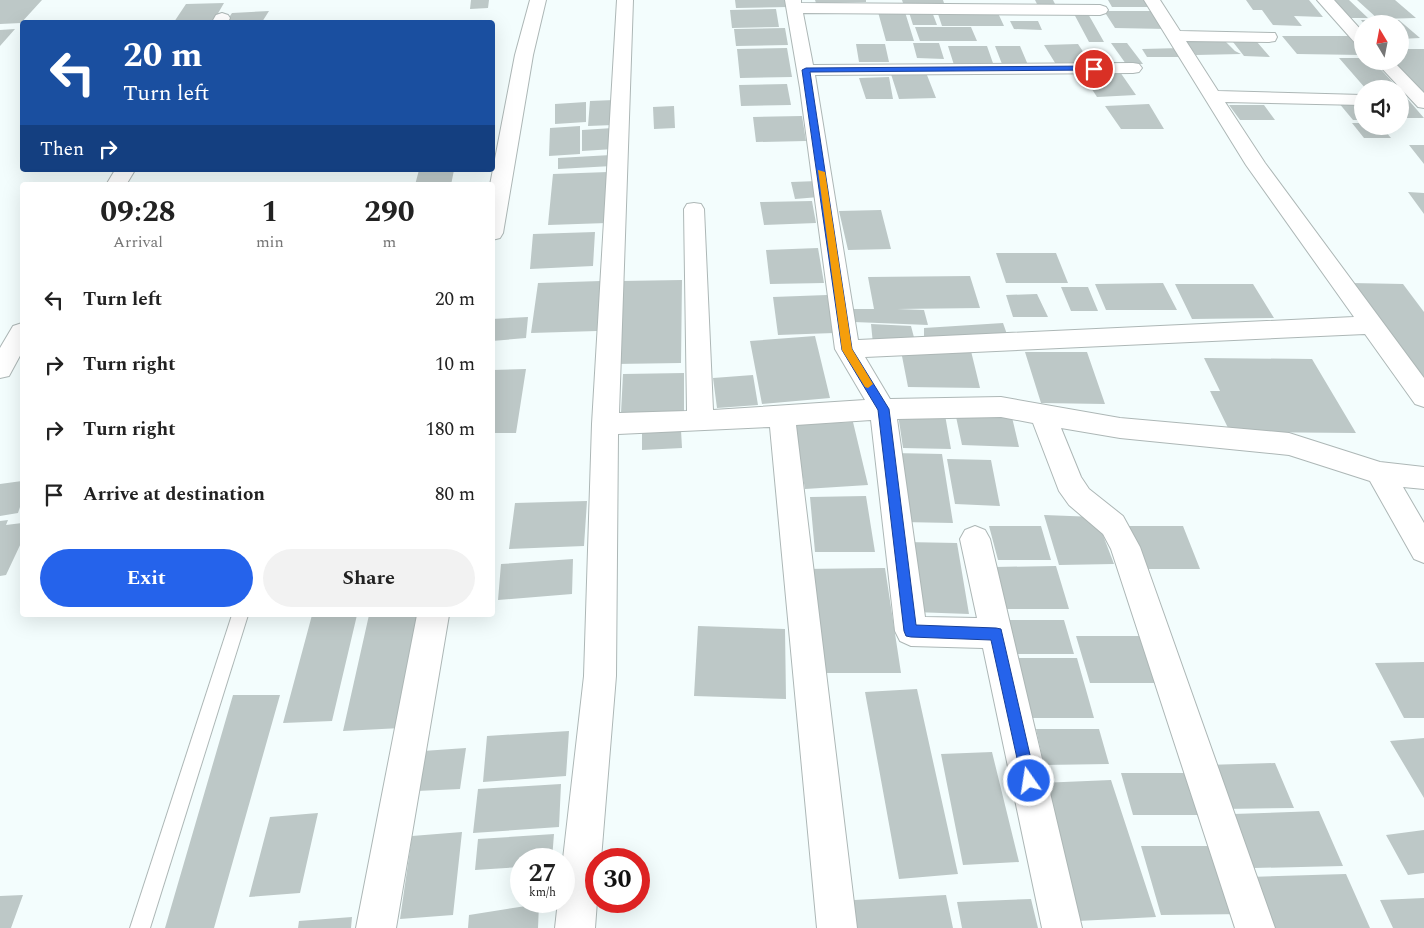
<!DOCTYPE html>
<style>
body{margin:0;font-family:Spectral,serif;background:#f2f2f2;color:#222;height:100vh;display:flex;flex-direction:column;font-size:19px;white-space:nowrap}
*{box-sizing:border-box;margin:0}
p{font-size:16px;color:#767676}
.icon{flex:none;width:28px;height:28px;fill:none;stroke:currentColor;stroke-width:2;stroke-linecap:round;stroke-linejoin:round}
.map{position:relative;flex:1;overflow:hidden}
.details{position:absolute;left:20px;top:182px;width:475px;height:435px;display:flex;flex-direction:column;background:#fff;border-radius:5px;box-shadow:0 5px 20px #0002}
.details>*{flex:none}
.guide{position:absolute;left:20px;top:20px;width:475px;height:152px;border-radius:5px;box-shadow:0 5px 20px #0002;background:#1a4fa0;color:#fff;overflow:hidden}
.needle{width:32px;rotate:350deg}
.fabs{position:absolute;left:1354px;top:15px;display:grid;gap:10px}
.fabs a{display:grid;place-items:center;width:55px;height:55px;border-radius:50%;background:#fff;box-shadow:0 5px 20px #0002;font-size:25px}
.speed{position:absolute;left:510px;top:848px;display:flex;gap:10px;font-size:25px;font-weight:700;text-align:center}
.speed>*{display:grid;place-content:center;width:65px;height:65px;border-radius:50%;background:#fff;box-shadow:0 5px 20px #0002;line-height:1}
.speed small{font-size:12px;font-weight:400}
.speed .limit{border:8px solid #d22;background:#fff;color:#111}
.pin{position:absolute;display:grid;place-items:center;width:42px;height:42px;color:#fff;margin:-21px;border:2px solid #fff;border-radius:50%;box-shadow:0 1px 5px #0007}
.me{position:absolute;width:55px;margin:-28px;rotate:347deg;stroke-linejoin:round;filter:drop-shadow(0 0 4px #0008)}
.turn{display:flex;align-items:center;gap:18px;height:105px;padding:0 20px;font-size:22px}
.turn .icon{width:65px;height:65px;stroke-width:2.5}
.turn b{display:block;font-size:35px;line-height:42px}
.then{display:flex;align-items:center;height:48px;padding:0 20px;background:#0003;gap:10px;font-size:19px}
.eta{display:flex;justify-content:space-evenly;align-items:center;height:85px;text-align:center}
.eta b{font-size:30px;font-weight:700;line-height:35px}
.button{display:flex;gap:10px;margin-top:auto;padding:10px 20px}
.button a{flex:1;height:58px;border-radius:30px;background:#2563eb;color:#fff;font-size:20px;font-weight:700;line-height:58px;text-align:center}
.button a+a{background:#f2f2f2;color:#222}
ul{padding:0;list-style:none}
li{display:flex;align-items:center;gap:15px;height:65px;padding:0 20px}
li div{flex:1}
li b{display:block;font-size:19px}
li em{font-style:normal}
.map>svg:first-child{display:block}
.building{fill:#bdc8c7}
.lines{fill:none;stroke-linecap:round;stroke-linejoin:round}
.service-casing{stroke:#adb7b6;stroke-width:2}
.minor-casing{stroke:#adb7b6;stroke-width:2}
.service{fill:#fff;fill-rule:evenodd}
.minor{fill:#fff;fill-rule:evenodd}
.route{fill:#2563eb;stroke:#184099}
.slow{fill:#f59e0b}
</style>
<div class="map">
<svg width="1424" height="928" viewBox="0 0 1424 928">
<rect width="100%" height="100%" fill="#f3fdfd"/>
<path class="building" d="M 0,0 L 42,0 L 21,23 L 0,24 Z
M 471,0 L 489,0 L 488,8 L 470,9 Z
M 735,0 L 785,0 L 787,7 L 736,8 Z
M 815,0 L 866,0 L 866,2 L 816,3 Z
M 902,0 L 943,0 L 944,3 L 903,3 Z
M 1035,0 L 1053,0 L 1055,4 L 1037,4 Z
M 1108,0 L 1146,0 L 1150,7 L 1112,7 Z
M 1246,0 L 1309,0 L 1323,17 L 1294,16 L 1302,26 L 1273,25 L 1262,10 L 1253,10 Z
M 1331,0 L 1349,0 L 1368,18 L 1350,18 Z
M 1357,0 L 1395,0 L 1416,18 L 1378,19 Z
M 224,3 L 213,22 L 174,22 L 186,4 Z
M 776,9 L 779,27 L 732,28 L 730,10 Z
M 908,9 L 931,9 L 937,25 L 913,25 Z
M 269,11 L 262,22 L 226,22 L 232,13 Z
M 937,11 L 997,11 L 1004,26 L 942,26 Z
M 1104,11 L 1155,11 L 1167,29 L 1115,28 Z
M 878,12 L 905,12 L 914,41 L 886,41 Z
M 1073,12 L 1087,12 L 1104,42 L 1089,42 Z
M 1361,20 L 1399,20 L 1420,38 L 1400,39 L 1400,24 L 1364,24 Z
M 1010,21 L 1038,21 L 1042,30 L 1014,29 Z
M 915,27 L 971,27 L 977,41 L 920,41 Z
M 785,28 L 788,45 L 736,46 L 734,29 Z
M 15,29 L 0,46 L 0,30 Z
M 1282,36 L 1348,36 L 1362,52 L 1362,55 L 1297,54 Z
M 1186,41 L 1225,41 L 1235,51 L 1241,54 L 1196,55 Z
M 1233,42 L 1257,42 L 1270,57 L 1244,56 Z
M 913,43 L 939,43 L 944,59 L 917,58 Z
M 1111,43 L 1127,43 L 1143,64 L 1126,64 Z
M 856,44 L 885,44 L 889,62 L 859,62 Z
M 1078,44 L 1092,65 L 1057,66 L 1044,45 Z
M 948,46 L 987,46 L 994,66 L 954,65 Z
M 995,46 L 1020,46 L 1028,65 L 1002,64 Z
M 787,48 L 792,77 L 740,78 L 737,49 Z
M 1181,48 L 1187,57 L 1147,57 L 1142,49 Z
M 1400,49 L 1424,49 L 1424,95 L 1390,61 L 1400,61 Z
M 1339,58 L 1362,58 L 1362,61 L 1373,61 L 1399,89 L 1366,89 Z
M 925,70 L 936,98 L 899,99 L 890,71 Z
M 1120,72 L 1136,95 L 1097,97 L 1082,74 Z
M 889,77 L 893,99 L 866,99 L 859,78 Z
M 787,84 L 791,105 L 741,106 L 739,85 Z
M 1400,96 L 1405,96 L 1424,118 L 1402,118 L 1400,115 Z
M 614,100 L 613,125 L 588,126 L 590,101 Z
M 586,102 L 586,122 L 555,124 L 555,104 Z
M 1338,102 L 1362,103 L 1362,120 L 1353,120 Z
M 1149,104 L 1164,129 L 1121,129 L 1105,106 Z
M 1229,105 L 1264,105 L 1275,120 L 1240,120 Z
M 674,106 L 675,128 L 654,129 L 653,107 Z
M 802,116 L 806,141 L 756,142 L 753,117 Z
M 1352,123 L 1362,123 L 1362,126 L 1381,126 L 1391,138 L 1364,138 Z
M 580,126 L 580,154 L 549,156 L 550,128 Z
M 613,128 L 614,149 L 582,151 L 582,130 Z
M 1409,145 L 1424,145 L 1424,164 Z
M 611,155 L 612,166 L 558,169 L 558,158 Z
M 419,170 L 454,170 L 451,185 L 415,185 Z
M 608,172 L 607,223 L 548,225 L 553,174 Z
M 818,181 L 819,197 L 795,199 L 791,182 Z
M 1408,192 L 1424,193 L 1424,214 Z
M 812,201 L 816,223 L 764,225 L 760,202 Z
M 881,210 L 891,249 L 848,250 L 839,211 Z
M 595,232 L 593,266 L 530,269 L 533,234 Z
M 818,248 L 824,283 L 770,284 L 766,250 Z
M 996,253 L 1056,253 L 1068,283 L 1006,283 Z
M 970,276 L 980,308 L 897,309 L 924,310 L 928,325 L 854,322 L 854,309 L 874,309 L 868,277 Z
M 682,280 L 681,363 L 615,364 L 621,281 Z
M 601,281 L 597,331 L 531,333 L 538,283 Z
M 1163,283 L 1177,310 L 1106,310 L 1095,284 Z
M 1351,283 L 1403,284 L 1424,312 L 1424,388 Z
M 1175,284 L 1253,284 L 1274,318 L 1192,319 Z
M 1061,287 L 1088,287 L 1098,311 L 1071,311 Z
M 1037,294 L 1048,317 L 1013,317 L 1006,295 Z
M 827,295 L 834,333 L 778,335 L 773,297 Z
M 528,317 L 526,338 L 492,341 L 492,319 Z
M 1003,323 L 1009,340 L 924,344 L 924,328 Z
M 871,324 L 911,326 L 916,345 L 873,344 Z
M 815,336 L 830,398 L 762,404 L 750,341 Z
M 901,351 L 971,351 L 980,388 L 908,387 Z
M 1025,352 L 1087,352 L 1105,404 L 1041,403 Z
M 1204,358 L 1312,359 L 1356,433 L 1230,432 L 1210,391 L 1220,391 Z
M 526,369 L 516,433 L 492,433 L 492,370 Z
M 684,373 L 684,412 L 621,413 L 623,374 Z
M 753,375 L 758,405 L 717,408 L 713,378 Z
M 955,412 L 1011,413 L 1019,447 L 962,445 Z
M 898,414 L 945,415 L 951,449 L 903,448 Z
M 853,422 L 868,485 L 805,489 L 794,425 Z
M 681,430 L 682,448 L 642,450 L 642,433 Z
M 893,453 L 942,454 L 953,523 L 902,522 Z
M 947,459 L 991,460 L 1000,506 L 955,504 Z
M 22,481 L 22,501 L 18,513 L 0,516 L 0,484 Z
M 866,496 L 875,552 L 815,552 L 810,497 Z
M 587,501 L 584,546 L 509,549 L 515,503 Z
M 1044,515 L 1096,517 L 1114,564 L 1059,565 Z
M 8,520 L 6,525 L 22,523 L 22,534 L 20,539 L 22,538 L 22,541 L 6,575 L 0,576 L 0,521 Z
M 989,526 L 1041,526 L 1051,560 L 998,560 Z
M 1124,526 L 1183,526 L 1200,569 L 1140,569 Z
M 905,542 L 957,543 L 969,614 L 914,612 Z
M 573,559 L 572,594 L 498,600 L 501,564 Z
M 1056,566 L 1069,609 L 1005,609 L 994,567 Z
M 885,568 L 901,673 L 811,673 L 802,569 Z
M 312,615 L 357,615 L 332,721 L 283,723 Z
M 369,615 L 422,615 L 401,728 L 343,731 Z
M 1003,620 L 1064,620 L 1074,654 L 1011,654 Z
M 698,626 L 785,629 L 786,699 L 694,696 Z
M 1076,636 L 1141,636 L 1157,683 L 1090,683 Z
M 1007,658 L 1077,658 L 1094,718 L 1021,718 Z
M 1424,662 L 1424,718 L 1404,718 L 1375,663 Z
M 917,689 L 958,874 L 899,879 L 865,692 Z
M 233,695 L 280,695 L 214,928 L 165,928 Z
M 1036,729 L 1099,729 L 1109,764 L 1044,765 Z
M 569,731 L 566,776 L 483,782 L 487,736 Z
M 1424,738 L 1424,798 L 1390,741 Z
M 466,748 L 460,789 L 417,791 L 423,751 Z
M 992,752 L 1019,862 L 963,865 L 941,754 Z
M 1275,763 L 1294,808 L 1223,809 L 1206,765 Z
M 1121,773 L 1187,773 L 1202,815 L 1133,815 Z
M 1111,780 L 1156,917 L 1078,921 L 1040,783 Z
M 561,784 L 559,827 L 473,833 L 478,789 Z
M 1319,811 L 1343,866 L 1254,868 L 1233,814 Z
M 318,813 L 300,893 L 249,897 L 270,817 Z
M 1424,830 L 1424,873 L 1408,875 L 1386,835 Z
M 462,832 L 453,915 L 400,919 L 412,836 Z
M 554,834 L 552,859 L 521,859 L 521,867 L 475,870 L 478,839 Z
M 1141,846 L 1223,846 L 1246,914 L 1161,915 Z
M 1346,874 L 1370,928 L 1269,928 L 1249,877 Z
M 23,895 L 11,928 L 0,928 L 0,896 Z
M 946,895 L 953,928 L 839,928 L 836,901 Z
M 1424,898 L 1424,928 L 1393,928 L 1380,900 Z
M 1031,899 L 1038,928 L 962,928 L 957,902 Z
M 539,904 L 538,928 L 468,928 L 469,915 Z
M 352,917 L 351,928 L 298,928 L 299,921 Z"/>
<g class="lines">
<g class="service-casing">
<path id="service" d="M 232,615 L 248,615 L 150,928 L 130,928 Z"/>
</g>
<g class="minor-casing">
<path id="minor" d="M 530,0 L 546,0 L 533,55 L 503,233 L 500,238 L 492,240 L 492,185 L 490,185 L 515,55 Z
M 617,0 L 633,0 L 619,413 L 687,411 L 684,209 L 687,204 L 694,203 L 701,204 L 704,209 L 713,410 L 865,400 L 835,349 L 800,88 L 785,0 L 801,0 L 801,3 L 1100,5 L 1106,7 L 1108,10 L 1106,13 L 1100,15 L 803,13 L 813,65 L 1133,63 L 1139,64 L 1142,68 L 1139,72 L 1133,73 L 815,75 L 858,340 L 1354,317 L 1246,165 L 1144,0 L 1160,0 L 1180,31 L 1275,33 L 1277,37 L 1275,41 L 1269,42 L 1186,41 L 1218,91 L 1362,95 L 1362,105 L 1225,102 L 1265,163 L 1424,378 L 1424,407 L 1415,404 L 1365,334 L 865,357 L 890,399 L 1001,397 L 1120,418 L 1289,433 L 1380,462 L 1424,467 L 1424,489 L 1403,487 L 1424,523 L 1424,563 L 1414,559 L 1370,481 L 1289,455 L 1120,438 L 1061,428 L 1081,477 L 1089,489 L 1123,516 L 1140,547 L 1275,928 L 1235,928 L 1111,549 L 1103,534 L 1069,505 L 1059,491 L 1033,423 L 1001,417 L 897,419 L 925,617 L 977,618 L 960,539 L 965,530 L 975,526 L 985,530 L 990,539 L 1082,928 L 1042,928 L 983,648 L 911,646 L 900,641 L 895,631 L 871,420 L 796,425 L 857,928 L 817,928 L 770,427 L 618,434 L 616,676 L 601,859 L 596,859 L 597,901 L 595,928 L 555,928 L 558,901 L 564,901 L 563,859 L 584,676 L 592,424 Z
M 1317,0 L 1334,0 L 1362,31 L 1362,45 L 1356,44 Z
M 222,13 L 228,15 L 230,18 L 228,22 L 212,22 L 216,15 Z
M 1375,61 L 1393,61 L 1424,93 L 1424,108 L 1418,107 Z
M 115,170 L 135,170 L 126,185 L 106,185 Z
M 22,323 L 22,352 L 9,376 L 0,378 L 0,348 L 13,326 Z
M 417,615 L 449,615 L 396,928 L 356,928 Z"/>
</g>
<use href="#service" class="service"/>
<use href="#minor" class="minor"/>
</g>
<path class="route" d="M 1094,66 L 1097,67 L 1097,70 L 810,72 L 852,349 L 889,409 L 916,625 L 996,628 L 1001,629 L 1036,781 L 1034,786 L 1029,788 L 1024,786 L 1022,781 L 991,640 L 911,637 L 906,636 L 904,631 L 878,410 L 842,350 L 802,70 L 806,68 Z"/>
<path class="slow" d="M 818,170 L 825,172 L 852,349 L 873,384 L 868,388 L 865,387 L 842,350 Z"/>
</svg>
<div class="fabs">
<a><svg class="needle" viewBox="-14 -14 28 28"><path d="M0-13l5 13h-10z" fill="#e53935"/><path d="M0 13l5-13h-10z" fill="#767676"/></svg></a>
<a><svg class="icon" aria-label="sound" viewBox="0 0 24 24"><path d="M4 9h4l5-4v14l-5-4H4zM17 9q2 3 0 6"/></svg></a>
</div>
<div class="speed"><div>27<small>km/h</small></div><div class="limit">30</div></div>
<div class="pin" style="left:1094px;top:69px;background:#d93025"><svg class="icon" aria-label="arrive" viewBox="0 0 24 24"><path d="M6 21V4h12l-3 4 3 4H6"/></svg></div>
<svg class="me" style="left:1029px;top:781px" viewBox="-20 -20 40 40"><circle r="17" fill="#2563eb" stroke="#fff" stroke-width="3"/><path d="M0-11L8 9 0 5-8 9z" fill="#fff"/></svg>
<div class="guide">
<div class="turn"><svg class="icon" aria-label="left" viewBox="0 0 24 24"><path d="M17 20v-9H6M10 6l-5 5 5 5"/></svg><div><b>20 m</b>Turn left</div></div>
<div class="then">Then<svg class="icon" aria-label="right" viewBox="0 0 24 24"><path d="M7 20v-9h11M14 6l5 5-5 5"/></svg></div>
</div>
<section class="details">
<div class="eta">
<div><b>09:28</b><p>Arrival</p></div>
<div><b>1</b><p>min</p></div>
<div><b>290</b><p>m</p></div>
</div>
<ul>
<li><svg class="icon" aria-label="left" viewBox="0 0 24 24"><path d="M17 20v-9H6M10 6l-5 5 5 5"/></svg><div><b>Turn left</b></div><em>20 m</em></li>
<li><svg class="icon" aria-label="right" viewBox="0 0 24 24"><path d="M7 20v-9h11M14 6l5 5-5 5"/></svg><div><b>Turn right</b></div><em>10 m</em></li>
<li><svg class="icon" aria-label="right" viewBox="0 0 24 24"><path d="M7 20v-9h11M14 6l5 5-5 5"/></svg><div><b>Turn right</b></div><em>180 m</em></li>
<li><svg class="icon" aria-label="arrive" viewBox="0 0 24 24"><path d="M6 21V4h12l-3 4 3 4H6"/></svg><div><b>Arrive at destination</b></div><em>80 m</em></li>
</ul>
<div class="button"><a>Exit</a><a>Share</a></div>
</section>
</div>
